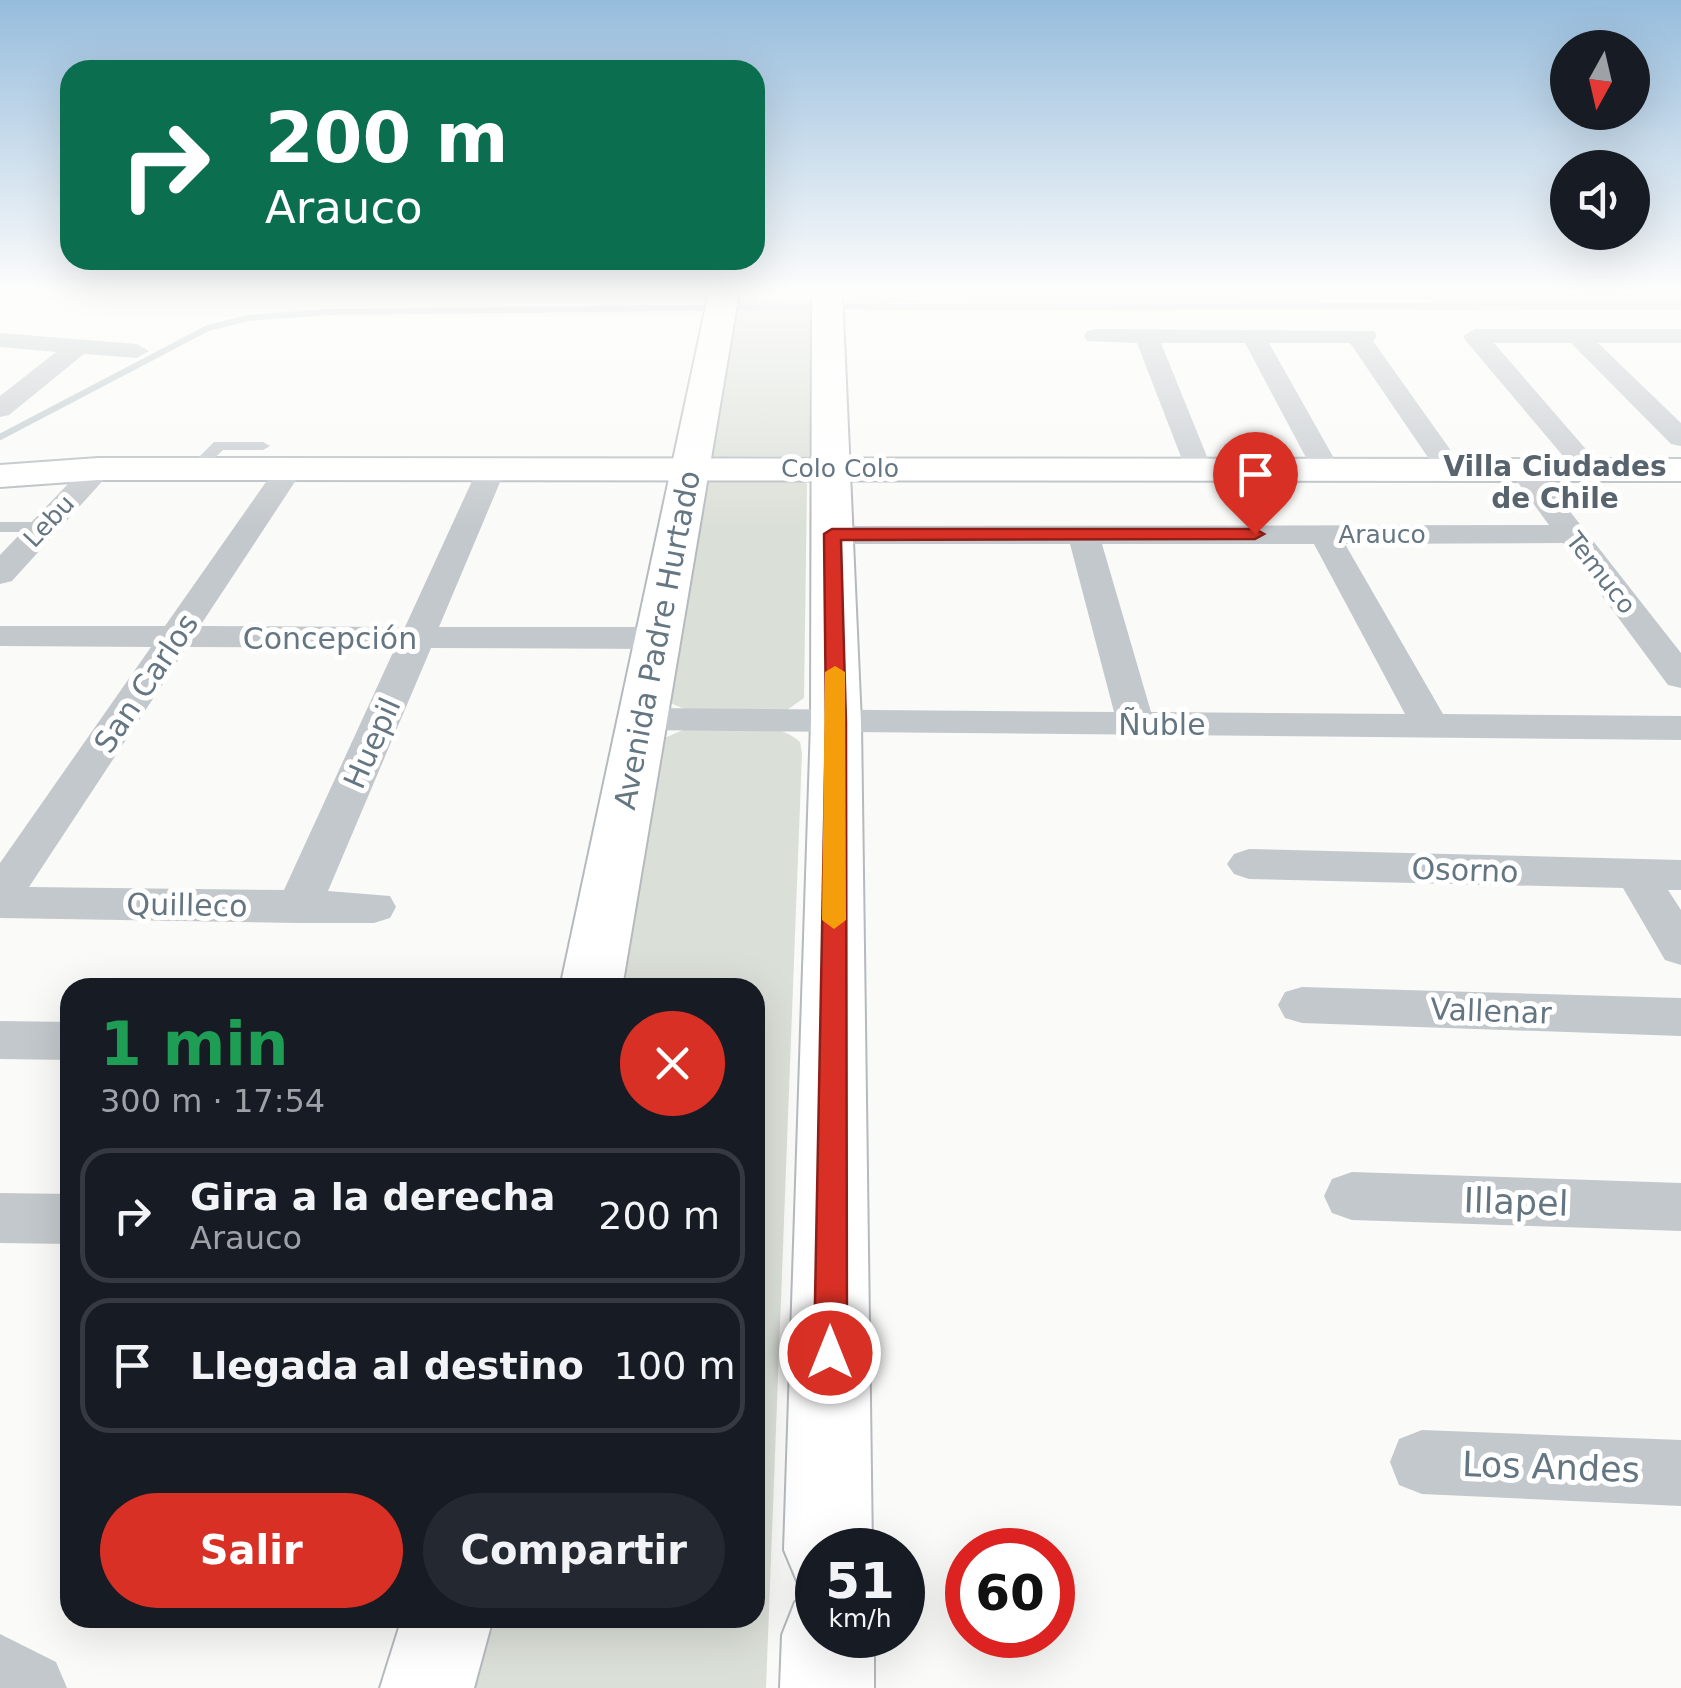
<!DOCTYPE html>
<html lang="es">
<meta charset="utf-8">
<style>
body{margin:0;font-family:"DejaVu Sans",sans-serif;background:#242831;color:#f1f3f6;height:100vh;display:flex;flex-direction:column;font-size:38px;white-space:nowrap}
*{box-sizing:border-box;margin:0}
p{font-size:32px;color:#9ea1a6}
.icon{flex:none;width:55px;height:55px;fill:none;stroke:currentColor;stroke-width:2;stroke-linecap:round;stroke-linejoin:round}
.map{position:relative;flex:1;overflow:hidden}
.details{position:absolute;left:60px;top:978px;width:705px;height:650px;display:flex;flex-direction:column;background:#171b24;border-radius:30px;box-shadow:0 10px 40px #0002}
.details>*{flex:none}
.top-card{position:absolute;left:60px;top:60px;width:705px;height:210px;border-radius:30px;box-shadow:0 10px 40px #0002;background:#0b6e4f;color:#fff;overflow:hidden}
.needle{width:65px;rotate:188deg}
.buttons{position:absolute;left:1550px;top:30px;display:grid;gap:20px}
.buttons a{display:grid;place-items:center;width:100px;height:100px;border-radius:50%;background:#171b24;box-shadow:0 10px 40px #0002;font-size:50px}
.speed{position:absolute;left:795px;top:1528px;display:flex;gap:20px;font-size:50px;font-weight:700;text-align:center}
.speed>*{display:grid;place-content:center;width:130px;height:130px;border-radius:50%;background:#171b24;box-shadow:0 10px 40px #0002;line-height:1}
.speed small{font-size:25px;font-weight:400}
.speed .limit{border:15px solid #d22;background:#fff;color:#111}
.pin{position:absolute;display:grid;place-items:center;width:85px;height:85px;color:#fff;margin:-102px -42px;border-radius:50% 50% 50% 0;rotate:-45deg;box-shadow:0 0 10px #0007}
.pin .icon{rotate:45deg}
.me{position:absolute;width:110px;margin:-55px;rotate:0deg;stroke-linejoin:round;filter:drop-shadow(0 0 8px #0008)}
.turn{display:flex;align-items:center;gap:35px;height:210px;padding:0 40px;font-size:45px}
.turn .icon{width:130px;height:130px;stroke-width:2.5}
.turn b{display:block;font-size:70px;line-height:85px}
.round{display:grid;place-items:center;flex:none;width:105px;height:105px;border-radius:52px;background:#242831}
.head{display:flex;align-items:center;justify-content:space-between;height:170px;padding:0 40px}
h1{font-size:60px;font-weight:700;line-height:75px;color:#1e9e55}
.cta{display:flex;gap:20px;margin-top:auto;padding:20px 40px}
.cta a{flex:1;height:115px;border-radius:60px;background:#d93025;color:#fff;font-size:40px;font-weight:700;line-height:115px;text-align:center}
.cta a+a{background:#242831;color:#f1f3f6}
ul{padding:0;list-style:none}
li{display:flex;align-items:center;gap:30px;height:135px;margin:0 20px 15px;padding:0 20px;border:5px solid #363941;border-radius:30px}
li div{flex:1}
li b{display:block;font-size:38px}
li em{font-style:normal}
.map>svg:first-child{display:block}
.green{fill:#dadfd7}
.water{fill:#bbc7cb}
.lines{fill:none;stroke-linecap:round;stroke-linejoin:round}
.stream{stroke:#bbc7cb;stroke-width:6}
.secondary-casing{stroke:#b3babf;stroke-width:4}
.primary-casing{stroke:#b5babe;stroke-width:4}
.lane{fill:#c3c8cc;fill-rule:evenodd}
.street{fill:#c3c8cc;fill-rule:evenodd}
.secondary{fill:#fff;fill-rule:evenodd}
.primary{fill:#fff;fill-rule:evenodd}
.route{fill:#d93025;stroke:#8d1f18;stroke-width:2.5}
.slow{fill:#f59e0b}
.labels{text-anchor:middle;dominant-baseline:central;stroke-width:10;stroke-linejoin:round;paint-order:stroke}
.far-street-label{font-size:25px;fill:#657683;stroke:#fff}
.far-neighbourhood-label{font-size:28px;font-weight:bold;fill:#57646e;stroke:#fff}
.street-label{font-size:30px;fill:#657683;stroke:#fff}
.near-street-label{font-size:35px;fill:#657683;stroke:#fff}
</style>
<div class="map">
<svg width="1681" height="1688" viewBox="0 0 1681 1688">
<rect width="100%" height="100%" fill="#fafaf8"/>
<path class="green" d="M 866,292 L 899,292 L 901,300 L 967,302 L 966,292 L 1085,297 L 1084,292 L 1315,292 L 1320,302 L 851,302 Z
M 1409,292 L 1681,292 L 1681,302 L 1433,302 Z
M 734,300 L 816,300 L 817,456 L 711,457 Z
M 1681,306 L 1681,310 L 865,311 L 872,308 Z
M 712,477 L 800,478 L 807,484 L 804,698 L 784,712 L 687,710 L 668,702 L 703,483 Z
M 690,727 C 724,727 774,718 800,742 L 802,753 L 766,1688 L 465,1688 L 480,1618 L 755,1618 L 755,988 L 608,987 L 660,740 Z"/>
<path class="water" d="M 1681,302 L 1681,306 L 932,309 L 872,308 L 872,304 Z"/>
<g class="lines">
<path class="stream" d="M 0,437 L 208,328 L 248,318 L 328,312 L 887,306"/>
<g class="secondary-casing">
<path id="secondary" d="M 98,458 L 1681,459 L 1681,481 L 98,480 L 0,487 L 0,465 Z"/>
</g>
<g class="primary-casing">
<path id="primary" d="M 709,292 L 739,292 L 622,988 L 560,988 Z
M 812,292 L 842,292 L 861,723 L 872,1550 L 818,1550 L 818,1590 L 797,1581 L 784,1550 L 811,723 Z
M 818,1593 L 818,1635 L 874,1635 L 874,1688 L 780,1688 L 782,1635 L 795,1602 Z
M 402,1618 L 493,1618 L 474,1688 L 380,1688 Z"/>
</g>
<path class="lane" d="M 214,442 L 263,442 L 270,446 L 263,450 L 223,450 L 200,472 L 190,472 L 190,466 Z
M 0,522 L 44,522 L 52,527 L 44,532 L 0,532 Z"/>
<path class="street" d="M 1096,329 L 1374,331 L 1377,336 L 1373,341 L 1464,469 L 1460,475 L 1440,475 L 1350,343 L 1269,343 L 1340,469 L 1326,478 L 1312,469 L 1245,343 L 1161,343 L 1212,469 L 1208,475 L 1188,475 L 1137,343 L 1087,341 L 1084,336 L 1087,331 Z
M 1475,329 L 1681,329 L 1681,343 L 1598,343 L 1681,423 L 1681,446 L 1671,444 L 1571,343 L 1494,343 L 1604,470 L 1600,476 L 1580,476 L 1466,341 L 1463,336 Z
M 0,333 L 137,344 L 149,351 L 137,358 L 84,354 L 9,415 L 0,417 L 0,396 L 56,352 L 0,347 Z
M 290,459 L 304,468 L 200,626 L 405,627 L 478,468 L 492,459 L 506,468 L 439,627 L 660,627 L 672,631 L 678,638 L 672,645 L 660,649 L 431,648 L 328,891 L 390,896 L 396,907 L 390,918 L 374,923 L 299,923 L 0,918 L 0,863 L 151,647 L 0,646 L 0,626 L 165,626 L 280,462 ZM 187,647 L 395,648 L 284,890 L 29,887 Z
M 98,460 L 108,463 L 112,469 L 108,475 L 12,581 L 0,584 L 0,555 L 88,463 Z
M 1522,460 L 1532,463 L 1681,653 L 1681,688 L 1668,685 L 1563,543 L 1345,544 L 1443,714 L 1681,716 L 1681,740 L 642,730 L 629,727 L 623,719 L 629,711 L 642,708 L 1114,712 L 1070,544 L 832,544 L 816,535 L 832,526 L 1549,525 L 1508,469 ZM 1102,544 L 1314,544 L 1405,714 L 1151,712 Z
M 1249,849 L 1681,860 L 1681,890 L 1668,890 L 1681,910 L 1681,965 L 1665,960 L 1623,888 L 1249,879 L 1234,874 L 1227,864 L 1234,854 Z
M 1302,987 L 1681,998 L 1681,1036 L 1302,1023 L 1285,1018 L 1278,1005 L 1285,992 Z
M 0,1021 L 70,1022 L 70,1060 L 0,1059 Z
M 1352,1172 L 1681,1183 L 1681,1231 L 1352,1220 L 1332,1213 L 1324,1196 L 1332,1179 Z
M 0,1193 L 70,1194 L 70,1244 L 0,1243 Z
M 1422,1430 L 1681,1440 L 1681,1506 L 1422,1494 L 1399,1485 L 1390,1462 L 1399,1439 Z
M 0,1634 L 56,1662 L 67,1688 L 0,1688 Z"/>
<use href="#secondary" class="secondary"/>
<use href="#primary" class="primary"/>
</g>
<linearGradient id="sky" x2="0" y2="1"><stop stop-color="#96bcdc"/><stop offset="0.55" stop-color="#fdfdfc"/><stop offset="1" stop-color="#fdfdfc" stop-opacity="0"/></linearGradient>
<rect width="1681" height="528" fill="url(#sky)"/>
<path class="route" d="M 832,529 L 1255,529 L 1264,534 L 1255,539 L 841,540 L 846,723 L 847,1353 L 842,1364 L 830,1369 L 819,1364 L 814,1353 L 826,723 L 824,534 Z"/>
<path class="slow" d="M 835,666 L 845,672 L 846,920 L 834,929 L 822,920 L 825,672 Z"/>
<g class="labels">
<g class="far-street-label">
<text x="840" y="468">Colo Colo</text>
<text transform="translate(49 521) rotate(-47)">Lebu</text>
<text x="1382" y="534">Arauco</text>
<text transform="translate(1601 573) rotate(52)">Temuco</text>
</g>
<g class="far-neighbourhood-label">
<text x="1555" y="466">Villa Ciudades<tspan x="1555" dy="32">de Chile</tspan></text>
</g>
<g class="street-label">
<text x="330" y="638">Concepción</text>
<text transform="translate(657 640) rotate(-79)">Avenida Padre Hurtado</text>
<text transform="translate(146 683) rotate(-56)">San Carlos</text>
<text x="1162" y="724">Ñuble</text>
<text transform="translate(372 743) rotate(-66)">Huepil</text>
<text transform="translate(1465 870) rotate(2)">Osorno</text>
<text transform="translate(187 905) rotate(1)">Quilleco</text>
<text transform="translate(1491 1011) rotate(2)">Vallenar</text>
</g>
<g class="near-street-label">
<text transform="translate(1516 1202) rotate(2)">Illapel</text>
<text transform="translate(1551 1467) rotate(2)">Los Andes</text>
</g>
</g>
</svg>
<div class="buttons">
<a><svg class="needle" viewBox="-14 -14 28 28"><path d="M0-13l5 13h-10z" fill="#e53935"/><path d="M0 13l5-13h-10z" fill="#9ea1a6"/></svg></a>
<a><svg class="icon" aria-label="sound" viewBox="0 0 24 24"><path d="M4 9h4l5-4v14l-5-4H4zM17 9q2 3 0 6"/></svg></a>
</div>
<div class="speed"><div>51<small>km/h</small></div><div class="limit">60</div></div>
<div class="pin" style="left:1255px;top:534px;background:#d93025"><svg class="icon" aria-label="arrive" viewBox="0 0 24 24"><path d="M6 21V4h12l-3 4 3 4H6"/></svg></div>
<svg class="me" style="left:830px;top:1353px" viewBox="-20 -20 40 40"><circle r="17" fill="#d93025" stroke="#fff" stroke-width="3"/><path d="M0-11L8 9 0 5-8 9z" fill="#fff"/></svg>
<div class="top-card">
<div class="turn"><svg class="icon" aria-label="right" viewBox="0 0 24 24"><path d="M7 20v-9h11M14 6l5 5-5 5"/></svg><div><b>200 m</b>Arauco</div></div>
</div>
<section class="details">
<div class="head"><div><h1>1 min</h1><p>300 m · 17:54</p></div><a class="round" style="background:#d93025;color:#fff"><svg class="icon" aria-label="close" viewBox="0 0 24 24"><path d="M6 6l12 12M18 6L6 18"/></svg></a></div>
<ul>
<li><svg class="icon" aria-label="right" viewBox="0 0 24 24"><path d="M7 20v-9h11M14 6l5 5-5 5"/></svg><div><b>Gira a la derecha</b><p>Arauco</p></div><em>200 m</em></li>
<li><svg class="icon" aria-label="arrive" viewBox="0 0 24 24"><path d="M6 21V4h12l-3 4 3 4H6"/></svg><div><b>Llegada al destino</b></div><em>100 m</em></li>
</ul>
<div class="cta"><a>Salir</a><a>Compartir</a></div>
</section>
</div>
